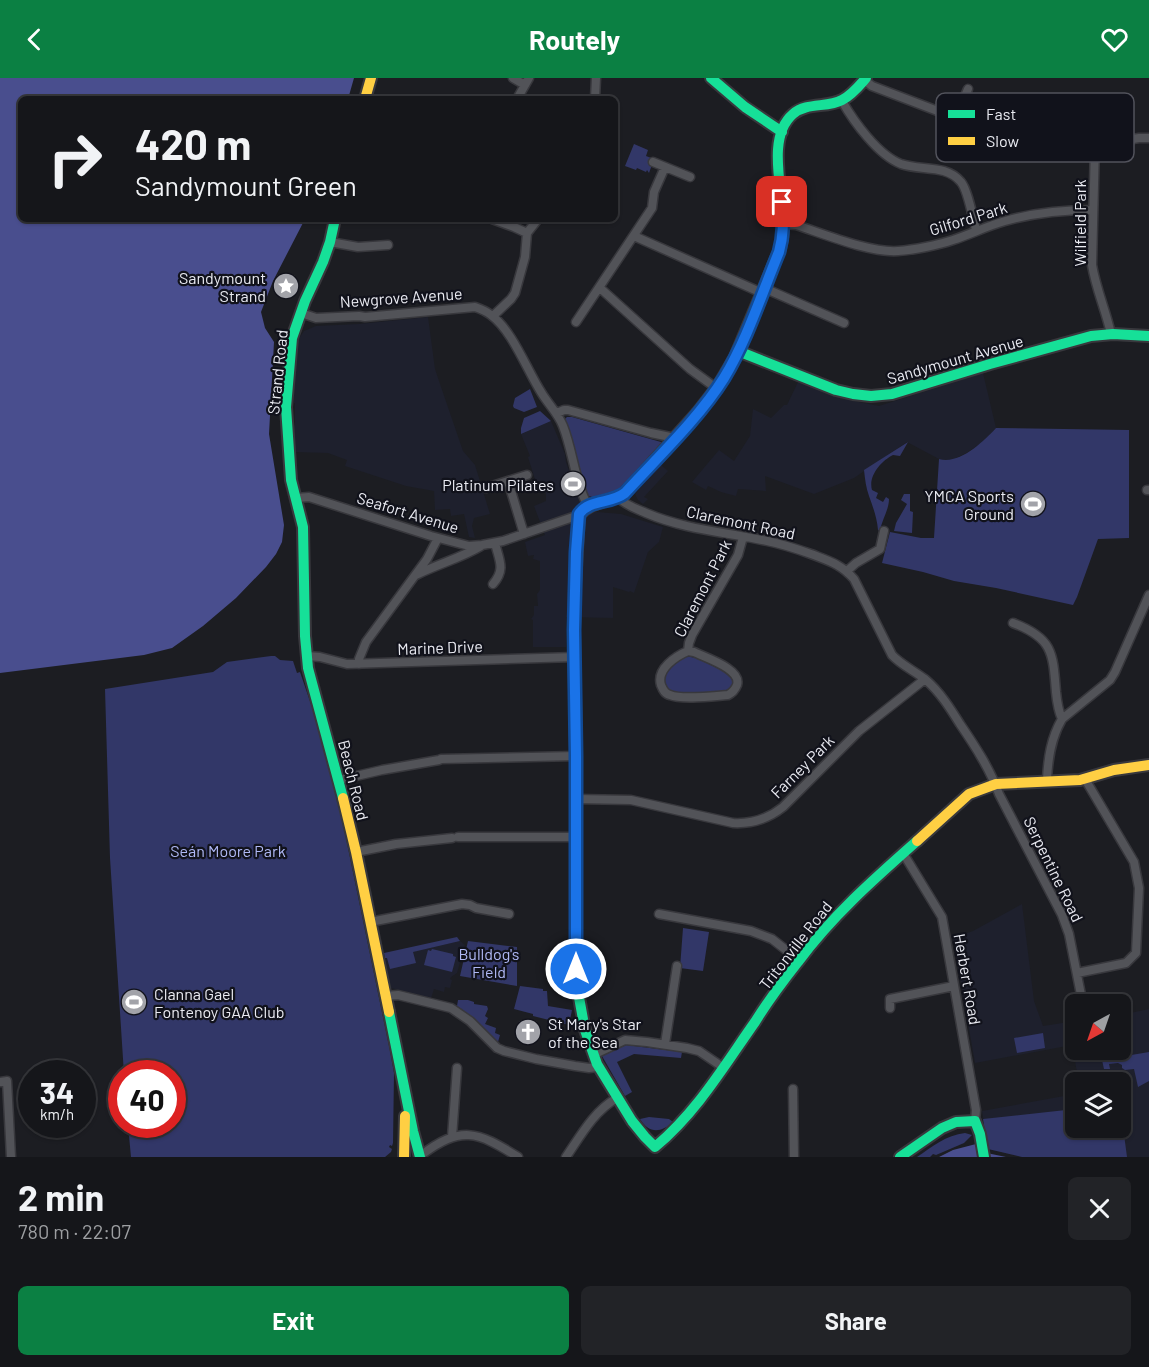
<!DOCTYPE html>
<meta charset="utf-8">
<style>
body{margin:0;font-family:Barlow,sans-serif;background:#222327;color:#f1f3f6;height:100vh;display:flex;flex-direction:column;font-size:22px;white-space:nowrap}
*{box-sizing:border-box;margin:0}
p{font-size:20px;color:#9d9fa2}
.icon{flex:none;width:33px;height:33px;fill:none;stroke:currentColor;stroke-width:2;stroke-linecap:round;stroke-linejoin:round}
.map{position:relative;height:1079px;overflow:hidden}
.sheet{display:flex;flex-direction:column;background:#15161a;flex:1}
.sheet>*{flex:none}
.hud{position:absolute;left:18px;top:18px;width:600px;height:126px;border-radius:9px;box-shadow:0 2px 4px #0004,0 0 0 2px #343539;background:#15161a;color:#f1f3f6;overflow:hidden}
.needle{width:39px;rotate:220deg}
.controls{position:absolute;left:1065px;top:916px;display:grid;gap:12px}
.controls a{display:grid;place-items:center;width:66px;height:66px;border-radius:9px;background:#15161a;box-shadow:0 2px 4px #0004,0 0 0 2px #343539;font-size:30px}
.speed{position:absolute;left:18px;top:982px;display:flex;gap:12px;font-size:30px;font-weight:700;text-align:center}
.speed>*{display:grid;place-content:center;width:78px;height:78px;border-radius:50%;background:#15161a;box-shadow:0 2px 4px #0004,0 0 0 2px #343539;line-height:1}
.speed small{font-size:15px;font-weight:400}
.speed .limit{border:9px solid #d22;background:#fff;color:#111}
.pin{position:absolute;display:grid;place-items:center;width:51px;height:51px;color:#fff;margin:-26px;border-radius:12px;box-shadow:0 3px 9px #0006}
.me{position:absolute;width:66px;margin:-33px;rotate:0deg;stroke-linejoin:round;filter:drop-shadow(0 0 4px #0008)}
.turn{display:flex;align-items:center;gap:21px;height:126px;padding:0 18px;font-size:27px}
.turn .icon{width:78px;height:78px;stroke-width:2.5}
.turn b{display:block;font-size:42px;line-height:51px}
.round{display:grid;place-items:center;flex:none;width:63px;height:63px;border-radius:9px;background:#222327}
.overview{display:flex;align-items:center;justify-content:space-between;height:102px;padding:0 18px}
h1{font-size:36px;font-weight:700;line-height:45px}
.button{display:flex;gap:12px;margin-top:auto;padding:12px 18px}
.button a{flex:1;height:69px;border-radius:9px;background:#0b8043;color:#fff;font-size:24px;font-weight:700;line-height:69px;text-align:center}
.button a+a{background:#222327;color:#f1f3f6}
header{display:flex;justify-content:space-between;align-items:center;height:78px;padding:0 18px;background:#0b8043;color:#fff;font-size:27px;font-weight:700}
.map>svg:first-child{display:block}
.built{fill:#1e202d}
.green{fill:#323768}
.water{fill:#494e8e}
.lines{fill:none;stroke-linecap:round;stroke-linejoin:round}
.street-casing{stroke:#38383d;stroke-width:11}
.fast-casing{stroke:#38383d;stroke-width:14}
.slow-casing{stroke:#38383d;stroke-width:14}
.street{stroke:#525358;stroke-width:8}
.fast{stroke:#16e098;stroke-width:10}
.slow{stroke:#ffcf43;stroke-width:10}
.route-casing{stroke:#114b97;stroke-width:15}
.route{stroke:#1a73e8;stroke-width:10}
.labels{text-anchor:middle;dominant-baseline:central;stroke-width:4.5;stroke-linejoin:round;paint-order:stroke}
.street-label{font-size:16px;fill:#eaebf2;stroke:#11121b}
.poi-label{font-size:16px;fill:#eaebf2;stroke:#11121b;text-anchor:end}
.park-label{font-size:16px;fill:#b0b9f6;stroke:#11121b}
.key{fill:#11121b;stroke:#52535c;stroke-width:1.5}
.key-label{font-size:16px;fill:#eaebf2}
</style>
<header><svg class="icon" aria-label="back" viewBox="0 0 24 24"><path d="M15 5l-7 7 7 7"/></svg>Routely<svg class="icon" aria-label="heart" viewBox="0 0 24 24"><path d="M12 20l-8-8c-3-5 5-10 8-4 3-6 11-1 8 4z"/></svg></header>
<div class="map">
<svg width="1149" height="1079" viewBox="0 0 1149 1079">
<rect width="100%" height="100%" fill="#1c1d22"/>
<path class="built" d="M 428,239 L 435,291 L 439,303 L 463,373 L 475,387 L 490,436 L 474,440 L 472,448 L 475,460 L 469,459 L 464,436 L 451,438 L 450,431 L 435,432 L 434,413 L 406,408 L 345,388 L 347,382 L 328,375 L 295,374 L 293,348 L 295,347 L 295,325 L 294,325 L 294,297 L 298,262 L 304,253 L 316,248 L 359,246 Z
M 983,295 L 996,350 L 984,363 L 968,374 L 954,381 L 944,383 L 939,381 L 907,364 L 854,400 L 814,416 L 765,398 L 766,413 L 738,411 L 736,418 L 721,414 L 708,408 L 706,412 L 692,404 L 719,372 L 734,383 L 750,358 L 753,331 L 771,340 L 784,327 L 787,327 L 798,304 L 844,321 L 879,328 Z
M 551,343 L 565,376 L 566,384 L 583,431 L 586,433 L 621,436 L 663,449 L 659,464 L 648,474 L 634,515 L 630,513 L 629,514 L 613,509 L 613,540 L 566,539 L 566,569 L 533,569 L 533,542 L 531,541 L 534,537 L 534,528 L 538,528 L 537,516 L 540,512 L 540,483 L 533,481 L 534,477 L 528,478 L 525,464 L 545,457 L 534,428 L 546,423 L 546,417 L 543,406 L 537,408 L 528,379 L 530,378 L 521,356 Z
M 660,386 L 668,393 L 644,419 L 648,421 L 643,426 L 638,422 L 635,416 Z
M 1022,826 L 1034,923 L 1043,948 L 1075,943 L 1076,972 L 1120,972 L 1121,937 L 1149,931 L 1149,1079 L 1022,1079 L 988,1071 L 982,1033 L 1075,1016 L 1076,1050 L 1120,1050 L 1120,1005 L 1079,1005 L 1072,967 L 975,985 L 953,860 L 973,853 Z
M 460,863 L 465,867 L 457,895 L 451,899 L 450,901 L 452,902 L 450,910 L 445,909 L 444,914 L 434,911 L 431,920 L 391,910 L 385,880 Z"/>
<path class="green" d="M 634,66 L 648,72 L 646,78 L 654,81 L 649,95 L 647,92 L 646,94 L 637,90 L 636,92 L 625,88 Z
M 530,311 L 537,329 L 524,334 L 514,330 L 513,328 L 515,320 Z
M 540,333 L 551,343 L 521,356 L 521,350 L 524,340 Z
M 567,339 L 572,339 L 661,364 L 662,366 L 612,418 L 598,421 L 586,417 L 565,341 Z
M 996,350 L 1129,352 L 1129,460 L 1098,461 L 1077,519 L 1073,527 L 996,510 L 954,503 L 923,494 L 882,485 L 890,454 L 921,460 L 934,460 L 939,381 C 959,387 983,364 996,350 Z
M 908,364 L 900,378 L 893,377 C 881,383 868,398 872,412 L 878,415 L 876,420 L 883,424 L 886,419 L 889,421 C 889,432 882,441 880,453 L 878,452 C 877,440 873,429 869,418 C 866,410 865,401 864,392 Z
M 904,416 L 910,416 L 910,433 L 913,434 L 912,455 L 894,453 L 896,445 L 907,426 L 901,422 Z
M 271,578 L 275,578 L 280,582 L 293,583 L 297,595 L 300,594 L 315,638 L 328,683 L 342,741 L 390,973 L 394,995 L 393,1065 L 392,1068 L 390,1067 L 389,1069 L 392,1071 L 391,1074 L 385,1079 L 131,1079 L 128,1047 L 172,1047 L 172,996 L 124,996 L 110,780 L 105,611 L 213,594 L 227,584 Z
M 686,578 L 696,580 L 732,597 C 734,604 734,608 728,614 L 676,616 C 649,607 674,585 686,578 Z
M 683,850 L 709,854 L 703,893 L 680,890 Z
M 457,859 L 460,863 L 413,874 L 416,885 L 390,891 L 387,880 L 385,880 L 384,875 Z
M 468,863 L 517,869 L 517,908 L 460,898 Z
M 432,871 L 453,876 L 453,878 L 456,879 L 452,894 L 424,887 L 428,872 L 431,873 Z
M 520,908 L 543,911 L 543,913 L 547,913 L 548,928 L 572,932 L 569,947 L 533,938 L 533,936 L 514,931 Z
M 458,922 L 468,922 L 474,924 L 474,926 L 487,928 L 488,931 L 485,938 L 488,940 L 485,946 L 496,950 L 495,955 L 500,957 L 498,964 L 494,964 C 483,950 472,938 457,928 Z
M 1043,955 L 1045,970 L 1017,975 L 1014,960 Z
M 626,967 L 682,974 L 681,980 L 634,976 L 617,984 L 632,1014 L 625,1018 L 602,978 Z
M 1149,974 L 1149,1003 L 1138,1009 L 1134,991 L 1125,992 L 1122,990 L 1122,987 L 1118,985 L 1109,986 L 1110,991 L 1104,991 L 1102,982 Z
M 1075,1031 L 1076,1050 L 1120,1050 L 1121,1034 L 1127,1079 L 1022,1079 L 988,1071 L 983,1041 Z
M 649,1039 L 669,1041 L 673,1044 C 661,1055 649,1056 640,1041 Z
M 965,1055 L 972,1057 L 964,1065 L 936,1077 L 933,1076 L 930,1079 L 917,1079 C 932,1069 946,1057 965,1055 Z"/>
<path class="water" d="M 0,0 L 354,0 L 348,21 L 21,21 L 21,141 L 305,141 L 273,203 L 261,234 L 265,250 L 274,264 L 269,356 L 284,447 L 282,464 L 276,476 L 266,489 L 236,520 L 203,548 L 172,570 L 144,577 L 0,595 Z
M 976,1066 L 977,1073 L 1006,1079 L 939,1079 L 953,1072 Z"/>
<g class="lines">
<g class="street-casing">
<path id="street" d="M 513,0 L 525,7
M 864,2 L 872,8 L 956,40
M 517,21 L 529,0
M 595,21 L 596,0
M 842,23 C 854,44 878,77 901,86 C 921,93 946,86 961,104 C 968,112 973,141 976,152
M 947,60 L 968,11
M 1095,67 L 1092,187 C 1096,211 1106,233 1111,256
M 1037,74 L 1059,69 L 1086,66 L 1095,67 L 1139,60 L 1149,60
M 653,84 L 690,99
M 492,141 L 514,149 L 527,155
M 784,146 L 796,147 C 824,156 870,175 898,173 C 914,172 938,167 953,162 C 971,156 987,148 1005,143 C 1033,135 1064,132 1092,132
M 634,158 L 762,215
M 330,164 L 358,169 L 388,167
M 600,210 L 690,291 L 716,310
M 764,210 L 844,245
M 301,235 L 316,240 L 359,238 L 365,239 L 475,229 C 481,231 486,233 491,237 C 512,252 527,292 541,314 C 548,326 558,335 563,348 C 573,373 575,405 588,428
M 493,238 L 511,221 L 515,215 L 525,179 L 527,155 L 538,141
M 576,244 L 652,130 L 654,114 L 665,89
M 557,335 L 564,332 L 568,332 L 651,355 L 675,360
M 508,403 L 524,456
M 486,410 L 527,397
M 1147,412 L 1149,412
M 296,420 L 309,419 L 431,458 L 469,468 L 482,467 L 503,463 L 579,437
M 619,420 C 625,427 637,431 646,435 C 686,452 726,454 767,463 C 782,466 797,471 811,476 C 829,483 841,486 854,501 L 892,577 C 901,587 915,593 926,602 C 940,614 950,630 960,646 C 975,668 990,691 999,716 L 1062,837 L 1069,856 L 1083,927
M 847,493 L 856,485 L 880,471 L 884,453
M 416,497 C 438,486 461,480 481,468
M 493,506 C 506,491 499,482 495,465
M 1013,545 C 1053,560 1053,575 1056,614 C 1057,624 1058,632 1062,641
M 688,573 L 694,574 C 706,580 742,591 737,607 C 735,612 732,615 728,617 C 714,618 682,622 670,617 C 665,616 663,612 661,607 C 656,591 676,578 688,573 Z
M 688,573 L 689,565 L 692,557 L 738,477 L 743,459
M 307,578 L 320,579 L 347,586 L 575,579
M 359,586 L 359,581 L 366,564 L 427,481 L 438,460
M 441,681 L 576,678
M 339,702 L 382,692 L 439,682
M 1047,702 C 1048,680 1051,660 1062,641 L 1110,602 L 1115,594 L 1149,517
M 576,721 L 631,722 L 733,745 C 751,746 768,741 783,729 L 859,653 L 925,601
M 458,759 L 576,759
M 356,774 L 396,766 L 452,760
M 903,775 L 942,839 L 976,1032 L 975,1043
M 659,836 L 751,853 L 772,861 L 799,882
M 370,844 L 462,826 L 470,827 L 476,830 L 509,836
M 1077,895 L 1126,885 L 1136,875 L 1139,810 L 1134,784 L 1085,701
M 385,918 L 398,917 L 451,930 L 470,943 L 497,970 L 504,973 L 536,981 L 575,988 L 589,990 L 598,989
M 890,930 L 890,921 L 954,908
M 665,966 L 677,888
M 593,977 L 625,962 L 647,964 L 687,970 L 699,973 L 724,990
M 0,1004 L 7,1003 L 11,1079
M 793,1011 L 794,1079
M 452,1059 L 457,990
M 420,1078 C 461,1047 477,1053 518,1079
M 566,1079 C 581,1057 594,1033 617,1020"/>
</g>
<g class="fast-casing">
<path id="fast" d="M 711,0 L 745,29 L 782,54
M 335,141 L 330,164 L 323,184 L 305,223 L 292,260 L 286,329 L 291,402 L 303,449 L 305,558 L 308,590 L 343,720
M 738,273 L 836,312 L 853,316 L 871,318 L 892,316 L 990,286 L 1091,258 L 1113,256 L 1149,258
M 697,335 L 718,308 L 735,279 L 780,171 C 782,162 784,153 783,143 C 783,112 766,59 793,36 C 807,24 827,30 842,22 C 852,17 859,8 866,0
M 575,506 L 574,552 L 576,678 L 576,903 L 585,952 L 597,986 L 632,1043 L 645,1059 L 655,1069
M 389,934 L 413,1053 L 420,1079
M 655,1069 C 697,1034 724,988 755,944 C 768,923 783,903 798,884 C 832,838 874,801 917,763
M 900,1079 L 942,1050 L 956,1044 L 975,1043 L 980,1056 L 984,1079"/>
</g>
<g class="slow-casing">
<path id="slow" d="M 365,21 L 371,0
M 575,506 L 579,437 C 591,423 610,424 625,415 L 697,335
M 343,720 L 356,774 L 389,934
M 917,763 L 969,716 L 996,706 L 1080,702 L 1114,692 L 1149,687
M 404,1079 L 405,1038"/>
</g>
<use href="#street" class="street"/>
<use href="#fast" class="fast"/>
<use href="#slow" class="slow"/>
</g>
<g class="lines">
<g class="route-casing">
<path id="route" d="M 576,891 L 576,678 L 574,552 L 576,474 L 579,436 C 589,421 611,426 625,415 C 657,380 699,340 724,300 C 747,262 762,215 779,174 C 784,156 783,143 782,124"/>
</g>
<use href="#route" class="route"/>
</g>
<defs>
<g id="sight-disc" transform="scale(1.35)"><circle r="9.5" fill="#a2a3a9" stroke="#11121b"/><path d="M0-6L1.8-2.2L6-1.7L2.9 1.2L3.7 5.4L0 3.3L-3.7 5.4L-2.9 1.2L-6-1.7L-1.8-2.2Z" fill="#fff"/></g>
<g id="stadium-disc" transform="scale(1.35)"><circle r="9.5" fill="#a2a3a9" stroke="#11121b"/><path d="M0-5a6.5 5 0 1 0 0 10a6.5 5 0 1 0 0-10ZM-3.5-1.8h7v3.6h-7Z" fill="#fff"/></g>
<g id="church-disc" transform="scale(1.35)"><circle r="9.5" fill="#a2a3a9" stroke="#11121b"/><path d="M-1.2-6h2.4v3.5h3.3v2.4h-3.3V6h-2.4V-.1h-3.3v-2.4h3.3Z" fill="#fff"/></g>
</defs>
<g fill-rule="evenodd">
<use href="#sight-disc" x="286" y="208"/>
<use href="#stadium-disc" x="573" y="406"/>
<use href="#stadium-disc" x="1033" y="426"/>
<use href="#stadium-disc" x="134" y="924"/>
<use href="#church-disc" x="528" y="954"/>
</g>
<g class="labels">
<g class="street-label">
<text transform="translate(968 140) rotate(-17)">Gilford Park</text>
<text transform="translate(1079 145) rotate(-90)">Wilfield Park</text>
<text transform="translate(401 219) rotate(-4)">Newgrove Avenue</text>
<text transform="translate(955 281) rotate(-16)">Sandymount Avenue</text>
<text transform="translate(277 294) rotate(-84)">Strand Road</text>
<text transform="translate(408 434) rotate(17)">Seafort Avenue</text>
<text transform="translate(741 444) rotate(12)">Claremont Road</text>
<text transform="translate(702 510) rotate(-63)">Claremont Park</text>
<text transform="translate(440 569) rotate(-2)">Marine Drive</text>
<text transform="translate(802 688) rotate(-45)">Farney Park</text>
<text transform="translate(354 702) rotate(76)">Beach Road</text>
<text transform="translate(1054 791) rotate(64)">Serpentine Road</text>
<text transform="translate(795 867) rotate(-52)">Tritonville Road</text>
<text transform="translate(968 901) rotate(80)">Herbert Road</text>
</g>
<g class="poi-label">
<text x="266" y="199">Sandymount<tspan x="266" dy="18">Strand</tspan></text>
<text x="554" y="406">Platinum Pilates</text>
<text x="1014" y="417">YMCA Sports<tspan x="1014" dy="18">Ground</tspan></text>
<text x="154" y="915" text-anchor="start">Clanna Gael<tspan x="154" dy="18">Fontenoy GAA Club</tspan></text>
<text x="548" y="945" text-anchor="start">St Mary's Star<tspan x="548" dy="18">of the Sea</tspan></text>
</g>
<g class="park-label">
<text x="228" y="772">Seán Moore Park</text>
<text x="489" y="875">Bulldog's<tspan x="489" dy="18">Field</tspan></text>
</g>
</g>
<rect x="936" y="15" width="198" height="69" rx="9" class="key"/>
<rect x="948" y="32" width="27" height="8" fill="#16e098"/>
<rect x="948" y="59" width="27" height="8" fill="#ffcf43"/>
<g class="key-label">
<text x="986" y="42">Fast</text>
<text x="986" y="69">Slow</text>
</g>
</svg>
<div class="controls">
<a><svg class="needle" viewBox="-14 -14 28 28"><path d="M0-13l5 13h-10z" fill="#e53935"/><path d="M0 13l5-13h-10z" fill="#9d9fa2"/></svg></a>
<a><svg class="icon" aria-label="layers" viewBox="0 0 24 24"><path d="M12 4l9 5-9 5-9-5zM3 14l9 5 9-5"/></svg></a>
</div>
<div class="speed"><div>34<small>km/h</small></div><div class="limit">40</div></div>
<div class="pin" style="left:782px;top:124px;background:#d93025"><svg class="icon" aria-label="arrive" viewBox="0 0 24 24"><path d="M6 21V4h12l-3 4 3 4H6"/></svg></div>
<svg class="me" style="left:576px;top:891px" viewBox="-20 -20 40 40"><circle r="17" fill="#1a73e8" stroke="#fff" stroke-width="3"/><path d="M0-11L8 9 0 5-8 9z" fill="#fff"/></svg>
<div class="hud">
<div class="turn"><svg class="icon" aria-label="right" viewBox="0 0 24 24"><path d="M7 20v-9h11M14 6l5 5-5 5"/></svg><div><b>420 m</b>Sandymount Green</div></div>
</div>
</div>
<section class="sheet">
<div class="overview"><div><h1>2 min</h1><p>780 m · 22:07</p></div><a class="round"><svg class="icon" aria-label="close" viewBox="0 0 24 24"><path d="M6 6l12 12M18 6L6 18"/></svg></a></div>
<div class="button"><a>Exit</a><a>Share</a></div>
</section>
